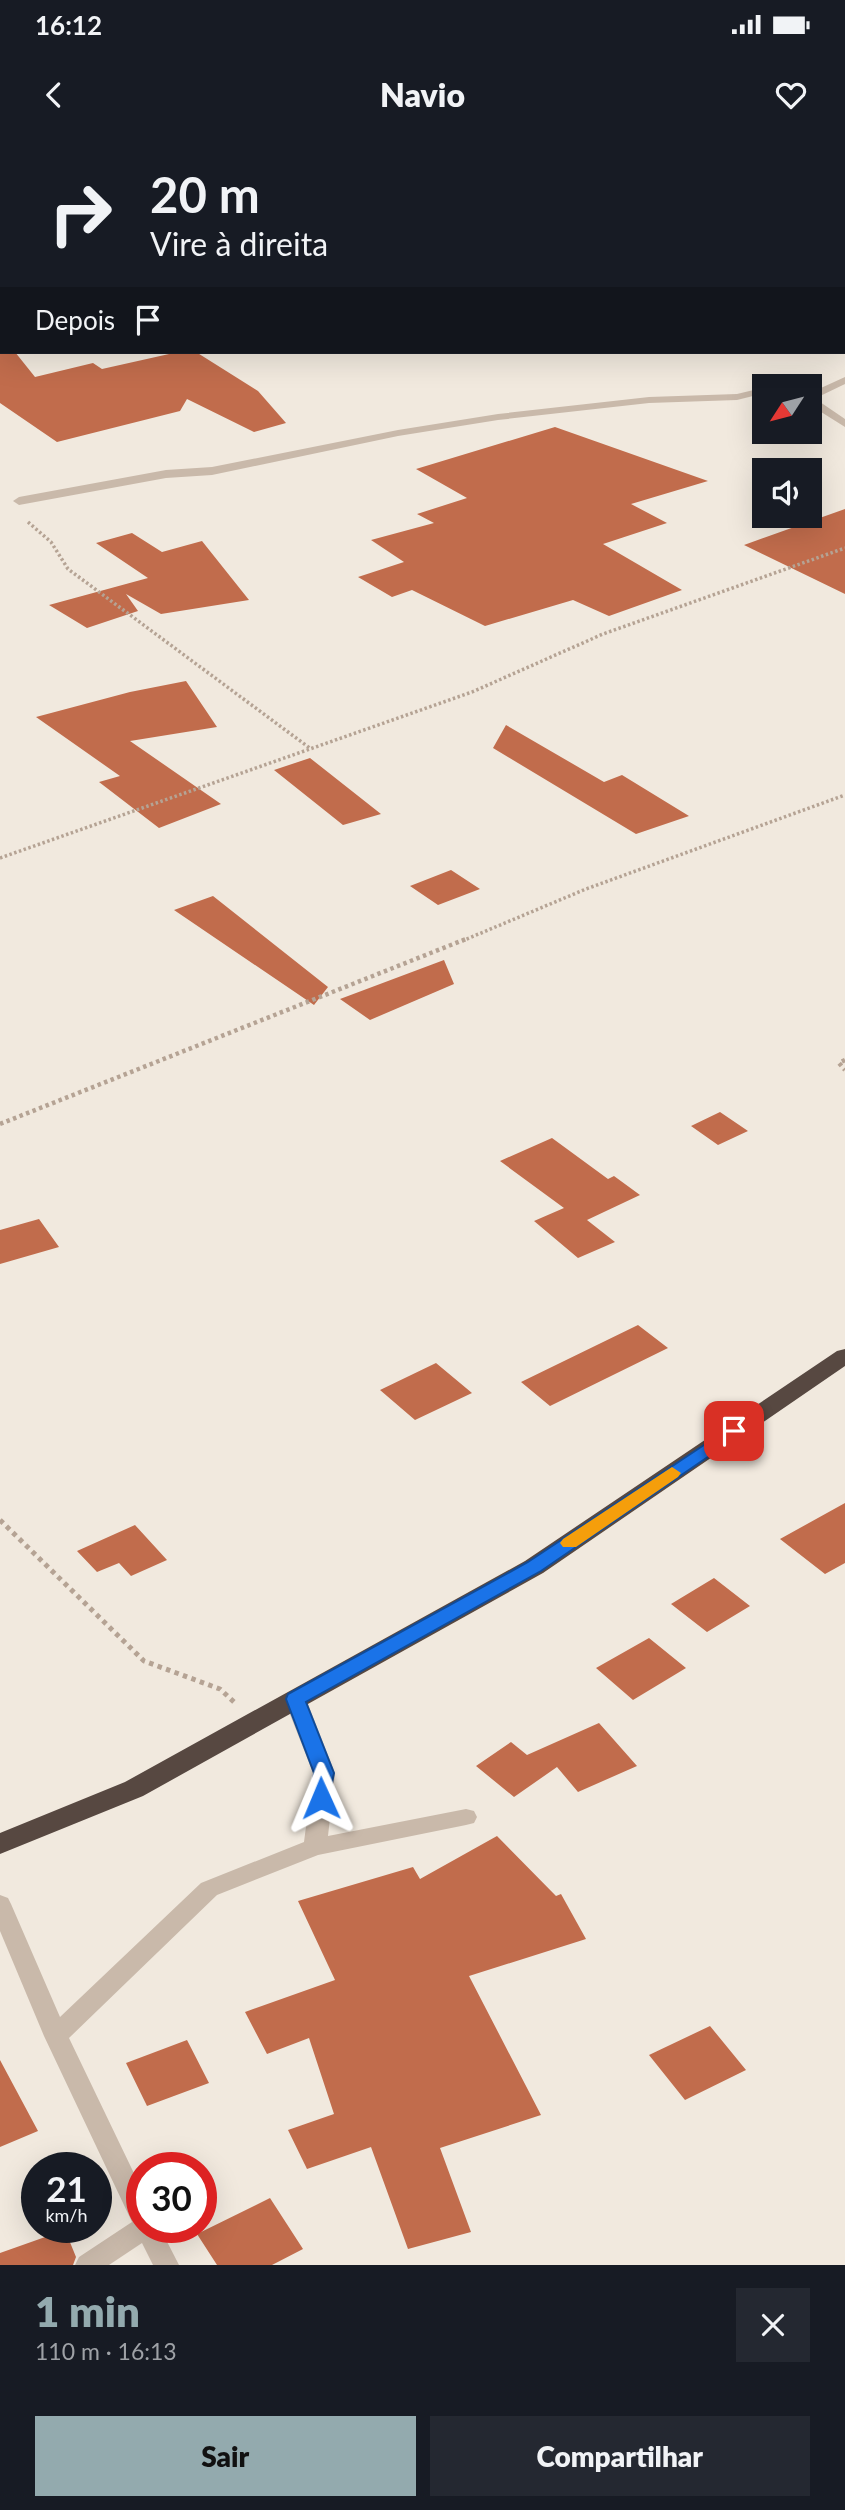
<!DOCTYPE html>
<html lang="pt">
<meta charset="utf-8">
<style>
body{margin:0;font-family:Lato,sans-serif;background:#242831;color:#f1f3f6;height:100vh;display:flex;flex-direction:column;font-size:26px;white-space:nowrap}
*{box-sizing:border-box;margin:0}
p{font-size:23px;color:#9ea1a6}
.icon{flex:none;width:38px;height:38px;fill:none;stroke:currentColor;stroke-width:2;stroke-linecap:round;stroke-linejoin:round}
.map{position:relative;height:2125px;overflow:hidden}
.drawer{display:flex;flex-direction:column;background:#171b24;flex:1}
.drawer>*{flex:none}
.top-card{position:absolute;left:0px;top:0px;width:845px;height:214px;box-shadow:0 7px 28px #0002;background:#171b24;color:#f1f3f6;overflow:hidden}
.needle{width:46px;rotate:234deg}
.fabs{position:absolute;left:752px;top:234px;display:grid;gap:14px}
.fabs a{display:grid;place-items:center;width:70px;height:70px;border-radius:0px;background:#171b24;box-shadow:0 7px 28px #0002;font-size:35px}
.speed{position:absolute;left:21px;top:2012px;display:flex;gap:14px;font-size:35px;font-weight:700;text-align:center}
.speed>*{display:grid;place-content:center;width:91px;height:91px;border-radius:50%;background:#171b24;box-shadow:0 7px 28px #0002;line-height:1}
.speed small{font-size:18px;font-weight:400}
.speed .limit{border:10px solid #d22;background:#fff;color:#111}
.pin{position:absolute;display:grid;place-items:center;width:60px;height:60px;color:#fff;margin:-30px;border-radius:14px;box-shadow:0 4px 10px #0006}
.me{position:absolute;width:77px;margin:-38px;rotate:359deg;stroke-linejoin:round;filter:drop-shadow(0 0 5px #0008)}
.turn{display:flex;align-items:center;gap:24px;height:147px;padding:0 35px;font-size:32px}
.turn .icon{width:91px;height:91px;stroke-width:2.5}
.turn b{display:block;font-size:49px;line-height:60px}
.then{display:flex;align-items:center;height:66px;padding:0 35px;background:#0003;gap:14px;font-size:26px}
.round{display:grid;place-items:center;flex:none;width:74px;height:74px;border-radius:0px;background:#242831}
.head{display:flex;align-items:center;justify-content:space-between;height:119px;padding:0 35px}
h1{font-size:42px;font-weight:800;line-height:52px;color:#93aaae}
.primary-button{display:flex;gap:14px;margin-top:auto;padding:14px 35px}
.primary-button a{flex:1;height:80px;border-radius:0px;background:#93aaae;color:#111;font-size:28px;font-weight:800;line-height:80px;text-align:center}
.primary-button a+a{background:#242831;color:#f1f3f6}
.status{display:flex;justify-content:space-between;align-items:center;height:49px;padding:0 35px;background:#171b24;direction:ltr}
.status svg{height:19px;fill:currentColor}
header{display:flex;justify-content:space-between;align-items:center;height:91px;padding:0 35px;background:#171b24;font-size:32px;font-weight:800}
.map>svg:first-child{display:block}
.building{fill:#c16c4c}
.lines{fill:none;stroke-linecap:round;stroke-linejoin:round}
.path-far2{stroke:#b5a394;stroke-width:3.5;stroke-dasharray:2.5 2.5;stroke-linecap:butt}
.path-far1{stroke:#b5a394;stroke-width:4.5;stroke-dasharray:3.5 3.5;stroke-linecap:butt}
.path{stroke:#b5a394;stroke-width:5;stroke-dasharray:4.5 4.5;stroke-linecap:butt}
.street{fill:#c9b9aa;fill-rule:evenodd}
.highway{fill:#574841;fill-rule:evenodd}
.route{fill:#1a73e8;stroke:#114b97;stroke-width:2}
.slow{fill:#f59e0b}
</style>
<div class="status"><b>16:12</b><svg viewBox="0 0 49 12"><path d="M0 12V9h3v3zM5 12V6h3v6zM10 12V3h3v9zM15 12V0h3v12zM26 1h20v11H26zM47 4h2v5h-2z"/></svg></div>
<header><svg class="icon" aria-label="back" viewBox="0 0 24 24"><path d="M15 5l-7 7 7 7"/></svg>Navio<svg class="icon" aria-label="heart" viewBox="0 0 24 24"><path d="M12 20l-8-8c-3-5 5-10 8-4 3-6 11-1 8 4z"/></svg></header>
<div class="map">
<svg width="845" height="2125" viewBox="0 0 845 2125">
<rect width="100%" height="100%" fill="#f1e9de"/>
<path class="building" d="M 0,193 L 2,212 L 15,212 L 35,237 L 93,223 L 102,229 L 178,212 L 196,212 L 258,251 L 286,283 L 254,292 L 187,259 L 180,271 L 57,302 L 0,263 Z
M 555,287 L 708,341 L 631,364 L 667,383 L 603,404 L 682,450 L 609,476 L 573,460 L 485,486 L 412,450 L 392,457 L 358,437 L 404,422 L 371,400 L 434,383 L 417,374 L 467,358 L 416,329 Z
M 845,369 L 845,454 L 744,405 Z
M 132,393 L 162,412 L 202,401 L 249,460 L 161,474 L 126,454 L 138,471 L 87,488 L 49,465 L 148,438 L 96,403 Z
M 186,541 L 217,587 L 130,601 L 221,664 L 159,688 L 99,642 L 120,636 L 36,577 L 130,552 Z
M 506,585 L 604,642 L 622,635 L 689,676 L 636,694 L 493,608 Z
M 310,618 L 381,674 L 343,685 L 274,630 Z
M 451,730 L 480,749 L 438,765 L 410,746 Z
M 213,756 L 328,847 L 314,865 L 174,770 Z
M 444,820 L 454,844 L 370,880 L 340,859 Z
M 720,972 L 748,991 L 718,1005 L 691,986 Z
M 552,998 L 608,1039 L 614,1036 L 640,1055 L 587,1080 L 615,1102 L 578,1118 L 534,1081 L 564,1068 L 500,1021 Z
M 39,1079 L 59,1107 L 0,1124 L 0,1090 Z
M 638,1185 L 668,1208 L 550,1266 L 521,1242 Z
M 436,1223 L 472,1253 L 415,1280 L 380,1250 Z
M 845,1363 L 845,1423 L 825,1434 L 780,1399 Z
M 135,1385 L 167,1420 L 131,1436 L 119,1423 L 97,1432 L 77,1411 Z
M 714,1438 L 750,1466 L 707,1492 L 671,1464 Z
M 649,1498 L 686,1528 L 633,1560 L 596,1528 Z
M 599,1583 L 637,1626 L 578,1652 L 557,1627 L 514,1657 L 476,1626 L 511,1602 L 527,1615 Z
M 497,1696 L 556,1756 L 561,1754 L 586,1799 L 469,1836 L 541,1975 L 440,2008 L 471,2092 L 408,2109 L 371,2007 L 307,2029 L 288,1990 L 334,1974 L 309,1898 L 267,1914 L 245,1872 L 335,1840 L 298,1761 L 413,1727 L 420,1739 Z
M 710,1886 L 746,1930 L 685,1960 L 649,1915 Z
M 187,1900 L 209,1943 L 147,1966 L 126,1923 Z
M 0,1920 L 38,1991 L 0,2007 Z
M 270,2058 L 303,2109 L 272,2125 L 217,2125 L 197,2094 Z
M 65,2090 L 76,2117 L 73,2125 L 0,2125 L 0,2113 Z"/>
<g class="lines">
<path class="path-far2" d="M 28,382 L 51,402 L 68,429 L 311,609
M 0,718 L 472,552 L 603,494 L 845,408
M 462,801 L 586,749 L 845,655"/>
<path class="path-far1" d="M 845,920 L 839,923 L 845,930
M 0,984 L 466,799"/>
<path class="path" d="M 0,1380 L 144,1521 L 220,1549 L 234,1562"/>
<path class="street" d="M 845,237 L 845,244 L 818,257 L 820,262 L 845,279 L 845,287 L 810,265 L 810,253 Z
M 766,247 L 765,253 L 737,260 L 649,263 L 498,280 L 398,296 L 212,335 L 166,338 L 19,365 L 13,361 L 19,357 L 166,330 L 212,327 L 398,290 L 498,274 L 649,257 L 737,254 Z
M 295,1551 L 303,1554 L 306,1559 L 335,1633 L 328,1696 L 466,1669 L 474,1671 L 477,1677 L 474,1683 L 466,1685 L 318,1715 L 217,1755 L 69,1898 L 142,2050 L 142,2088 L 160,2088 L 179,2125 L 153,2125 L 142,2103 L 109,2125 L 75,2125 L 79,2117 L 132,2082 L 44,1896 L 0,1791 L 0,1755 L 8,1758 L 11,1764 L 60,1877 L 201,1743 L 304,1702 L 313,1633 L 284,1559 L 287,1554 Z"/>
<path class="highway" d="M 845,1209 L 845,1226 L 543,1433 L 143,1656 L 0,1714 L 0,1693 L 125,1642 L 525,1421 L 837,1211 Z"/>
</g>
<path class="route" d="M 734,1285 L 740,1287 L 743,1291 L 740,1295 L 541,1431 L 306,1562 L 334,1633 L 328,1663 L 314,1663 L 311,1658 L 314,1633 L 286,1559 L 288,1554 L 528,1422 Z"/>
<path class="slow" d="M 672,1327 L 681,1333 L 678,1337 L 576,1407 L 563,1407 L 560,1403 L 563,1399 Z"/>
</svg>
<div class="fabs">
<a><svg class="needle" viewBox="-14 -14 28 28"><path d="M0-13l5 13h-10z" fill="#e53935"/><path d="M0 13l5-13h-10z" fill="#9ea1a6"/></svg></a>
<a><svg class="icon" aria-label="sound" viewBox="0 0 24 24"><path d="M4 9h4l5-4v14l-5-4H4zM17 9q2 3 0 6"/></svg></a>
</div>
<div class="speed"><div>21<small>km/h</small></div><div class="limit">30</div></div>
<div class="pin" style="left:734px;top:1291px;background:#d93025"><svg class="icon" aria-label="arrive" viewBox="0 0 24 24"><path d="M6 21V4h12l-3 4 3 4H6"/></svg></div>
<svg class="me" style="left:321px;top:1658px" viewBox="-20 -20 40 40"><path d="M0-17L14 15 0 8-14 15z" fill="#1a73e8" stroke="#fff" stroke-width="4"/></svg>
<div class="top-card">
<div class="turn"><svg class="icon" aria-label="right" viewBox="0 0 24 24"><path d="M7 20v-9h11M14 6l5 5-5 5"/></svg><div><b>20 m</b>Vire à direita</div></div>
<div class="then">Depois<svg class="icon" aria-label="arrive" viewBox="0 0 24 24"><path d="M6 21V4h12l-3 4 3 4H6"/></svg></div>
</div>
</div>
<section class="drawer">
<div class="head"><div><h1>1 min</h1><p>110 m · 16:13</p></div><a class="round"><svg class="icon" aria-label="close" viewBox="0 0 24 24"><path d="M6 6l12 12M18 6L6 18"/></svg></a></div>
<div class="primary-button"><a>Sair</a><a>Compartilhar</a></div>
</section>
